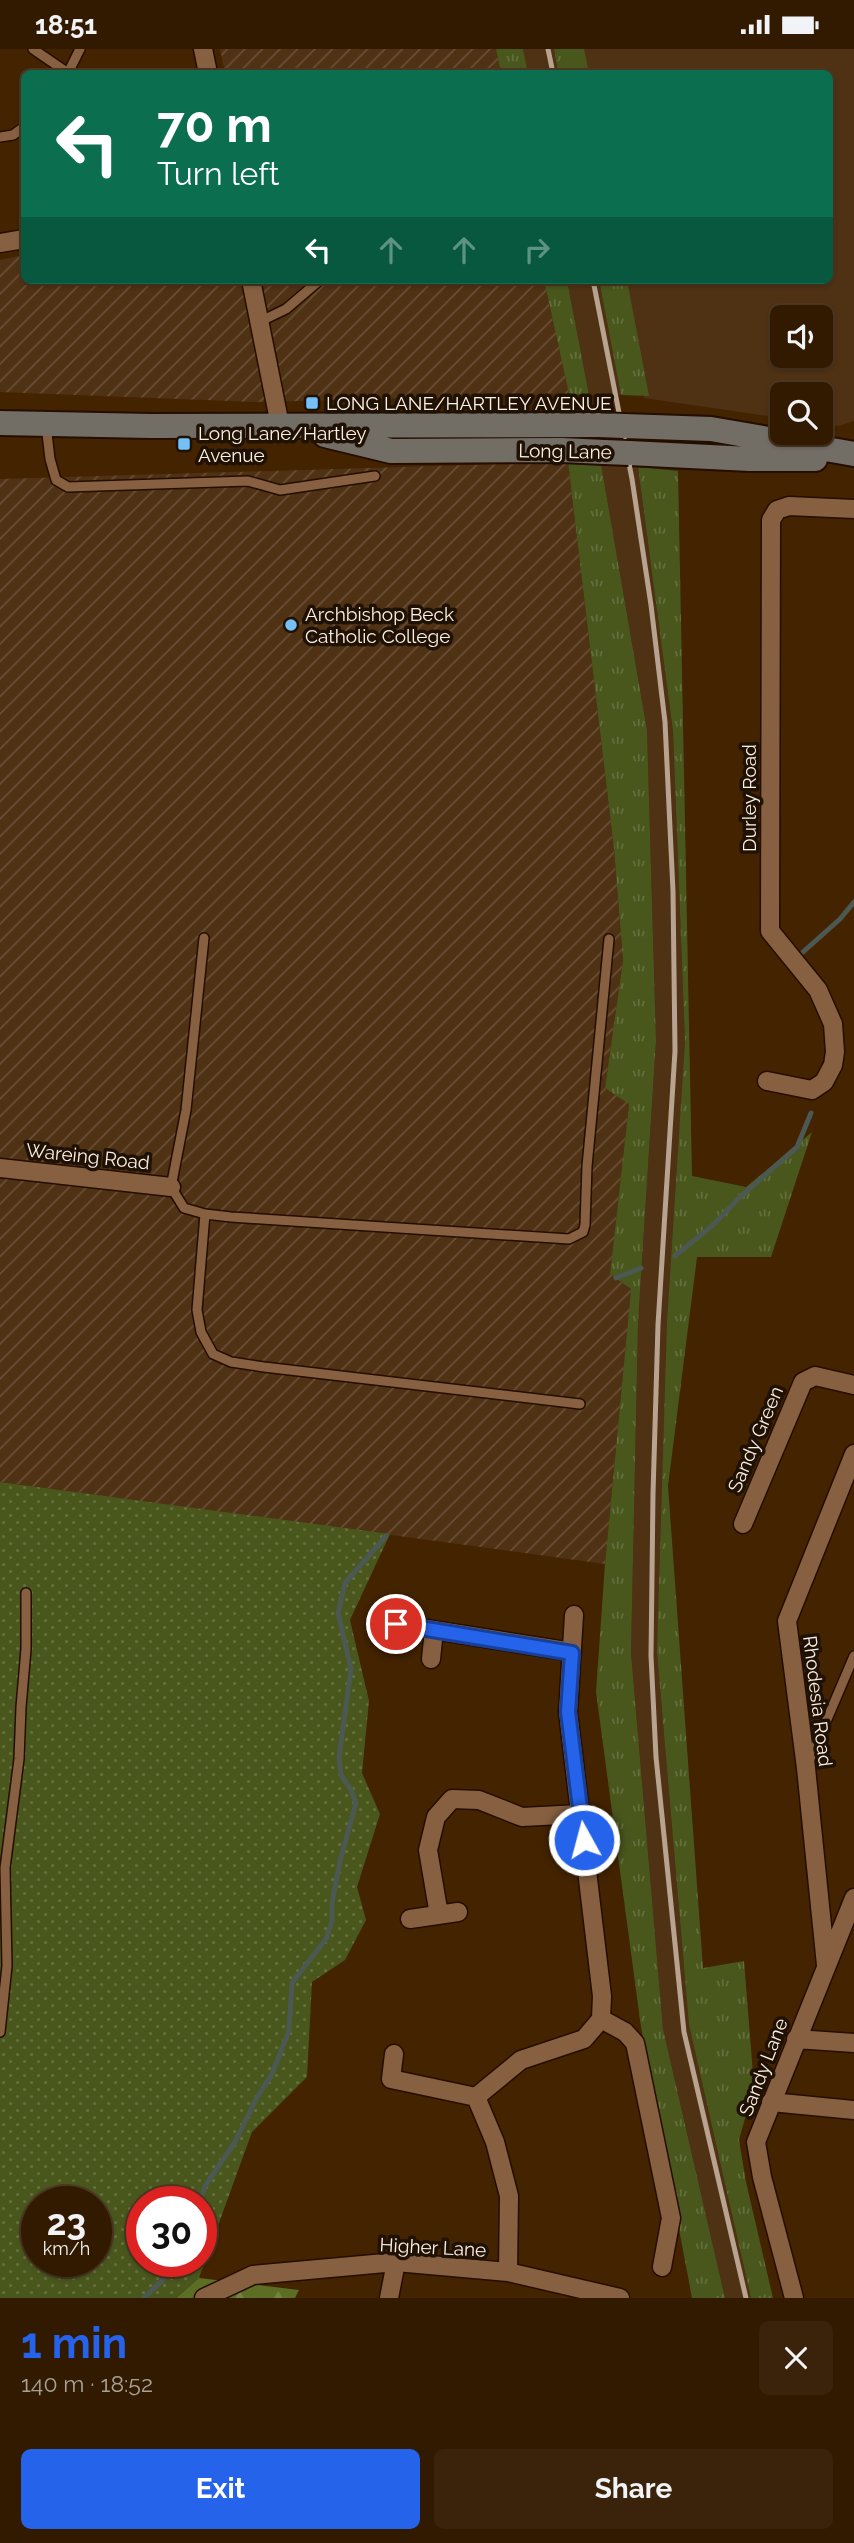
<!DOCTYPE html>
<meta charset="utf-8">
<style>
body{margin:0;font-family:Raleway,sans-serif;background:#3a230a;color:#f1f3f6;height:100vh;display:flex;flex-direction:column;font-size:26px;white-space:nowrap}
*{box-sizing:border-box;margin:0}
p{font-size:23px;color:#a8a199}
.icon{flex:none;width:38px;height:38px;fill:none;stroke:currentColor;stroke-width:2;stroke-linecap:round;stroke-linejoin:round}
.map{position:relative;height:2249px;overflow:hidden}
.side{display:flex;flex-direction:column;background:#321a00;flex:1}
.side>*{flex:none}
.guide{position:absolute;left:21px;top:21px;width:812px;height:214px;border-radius:10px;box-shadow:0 2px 5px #0004,0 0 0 2px #4d3822;background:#0b6e4f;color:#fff;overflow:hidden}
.fabs{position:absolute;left:770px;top:256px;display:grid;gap:14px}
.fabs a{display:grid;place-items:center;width:63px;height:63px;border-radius:10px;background:#321a00;box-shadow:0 2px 5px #0004,0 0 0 2px #4d3822;font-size:35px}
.speed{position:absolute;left:21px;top:2137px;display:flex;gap:14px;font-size:35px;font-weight:700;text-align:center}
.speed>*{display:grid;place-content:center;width:91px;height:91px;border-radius:50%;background:#321a00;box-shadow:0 2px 5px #0004,0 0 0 2px #4d3822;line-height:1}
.speed small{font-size:18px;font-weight:400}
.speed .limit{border:10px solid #d22;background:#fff;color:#111}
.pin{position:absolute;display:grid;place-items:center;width:60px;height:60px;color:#fff;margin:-30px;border:4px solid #fff;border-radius:50%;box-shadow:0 2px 7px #0007}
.me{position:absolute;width:77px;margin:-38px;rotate:353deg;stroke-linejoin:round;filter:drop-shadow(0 0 5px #0008)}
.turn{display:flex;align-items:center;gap:24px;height:147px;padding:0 21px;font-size:32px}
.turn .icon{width:91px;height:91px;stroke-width:2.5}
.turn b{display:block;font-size:49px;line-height:60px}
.lanes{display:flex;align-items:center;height:66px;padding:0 21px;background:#0003;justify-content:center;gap:35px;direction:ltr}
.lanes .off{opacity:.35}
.round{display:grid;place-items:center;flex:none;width:74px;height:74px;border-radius:10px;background:#3a230a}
.overview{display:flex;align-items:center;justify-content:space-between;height:119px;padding:0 21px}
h1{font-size:42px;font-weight:700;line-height:52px;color:#2563eb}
.primary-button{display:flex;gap:14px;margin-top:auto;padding:14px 21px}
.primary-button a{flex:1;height:80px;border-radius:10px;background:#2563eb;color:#fff;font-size:28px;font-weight:700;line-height:80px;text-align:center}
.primary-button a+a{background:#3a230a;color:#f1f3f6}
.status{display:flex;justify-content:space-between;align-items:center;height:49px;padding:0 35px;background:#321a00;direction:ltr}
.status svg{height:19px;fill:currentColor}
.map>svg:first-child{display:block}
.built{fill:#4f3114;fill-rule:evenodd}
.industrial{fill:url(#industrial-furrows)}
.grass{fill:url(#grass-tufts)}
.forest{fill:url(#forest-firs)}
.garden{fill:url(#garden-dots);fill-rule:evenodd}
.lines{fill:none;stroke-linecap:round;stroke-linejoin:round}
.stream{stroke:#4c5852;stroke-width:5}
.service-casing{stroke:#250d00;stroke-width:12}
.minor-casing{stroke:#250d00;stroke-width:21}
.secondary-casing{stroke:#250d00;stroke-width:28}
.service{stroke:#866040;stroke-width:9}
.minor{stroke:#866040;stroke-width:18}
.secondary{stroke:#726e66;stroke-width:24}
.rail{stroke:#b7a38f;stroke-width:5}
.secondary-bridge-casing{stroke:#250d00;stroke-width:28;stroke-linecap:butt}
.secondary-bridge{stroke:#726e66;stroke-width:24}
.route-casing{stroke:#184099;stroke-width:18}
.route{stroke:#2563eb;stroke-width:12}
.poi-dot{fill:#75c0f6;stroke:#1f1104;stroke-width:2.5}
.labels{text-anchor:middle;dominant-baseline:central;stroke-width:7;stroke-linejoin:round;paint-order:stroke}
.poi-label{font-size:19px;fill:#fcefe4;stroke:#1f1104;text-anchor:start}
.street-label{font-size:19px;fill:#fcefe4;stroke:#1f1104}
</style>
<div class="status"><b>18:51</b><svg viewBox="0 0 49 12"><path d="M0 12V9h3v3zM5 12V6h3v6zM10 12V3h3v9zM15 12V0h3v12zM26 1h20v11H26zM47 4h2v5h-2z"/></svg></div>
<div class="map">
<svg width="854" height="2249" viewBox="0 0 854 2249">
<defs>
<pattern id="industrial-furrows" width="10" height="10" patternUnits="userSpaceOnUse" patternTransform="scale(1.75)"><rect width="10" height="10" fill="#4f3114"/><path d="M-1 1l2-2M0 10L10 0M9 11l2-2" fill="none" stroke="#694f36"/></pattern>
<pattern id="grass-tufts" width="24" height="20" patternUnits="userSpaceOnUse" patternTransform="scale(1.75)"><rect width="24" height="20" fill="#49571d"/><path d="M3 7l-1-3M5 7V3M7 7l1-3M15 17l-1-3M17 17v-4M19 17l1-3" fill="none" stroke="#646f3e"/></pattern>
<pattern id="forest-firs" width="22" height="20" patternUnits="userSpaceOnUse" patternTransform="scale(1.75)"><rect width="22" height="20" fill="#5c6d24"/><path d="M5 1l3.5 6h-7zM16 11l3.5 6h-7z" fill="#748244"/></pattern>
<pattern id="garden-dots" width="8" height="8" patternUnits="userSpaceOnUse" patternTransform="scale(1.75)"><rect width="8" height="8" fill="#49571d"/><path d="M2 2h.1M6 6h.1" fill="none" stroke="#646f3e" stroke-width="1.8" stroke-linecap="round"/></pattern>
</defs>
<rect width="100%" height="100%" fill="#432300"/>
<path class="built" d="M 523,0 L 554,0 L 558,24 L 528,24 Z
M 581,0 L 854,0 L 854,372 L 839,377 L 821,374 L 821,345 L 782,345 L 782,369 L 644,349 L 622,231 L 830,231 L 830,24 L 585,24 ZM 782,268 L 821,268 L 821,306 L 782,306 Z
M 567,231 L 599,231 L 621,346 L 589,346 Z
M 601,415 L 638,418 L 673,682 L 685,993 L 657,1603 L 689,1976 L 751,2249 L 725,2249 L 663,1980 L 631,1604 L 638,1274 L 656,992 L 647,681 Z"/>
<path class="industrial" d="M 220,0 L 496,0 L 501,24 L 225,24 Z
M 24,206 L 24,231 L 544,231 L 569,345 L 259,353 L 0,343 L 0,211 Z
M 568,413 L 614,800 L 623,911 L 605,1039 L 629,1054 L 610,1225 L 631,1240 L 605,1515 L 0,1433 L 0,430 Z"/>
<path class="grass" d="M 496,0 L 523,0 L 528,24 L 501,24 Z
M 554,0 L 584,0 L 589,24 L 558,24 Z
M 544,231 L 567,231 L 589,346 L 569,345 Z
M 599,231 L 627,231 L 649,347 L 621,346 Z
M 568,413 L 601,415 L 647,681 L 656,992 L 638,1274 L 631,1604 L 663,1980 L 725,2249 L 692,2249 L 641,1978 L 596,1643 L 605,1515 L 631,1240 L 610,1225 L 629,1055 L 605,1039 L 623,911 L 614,800 Z
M 638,418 L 678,422 L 692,1127 L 746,1138 L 812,1083 L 771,1208 L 697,1208 L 668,1437 L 703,1919 L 744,1912 L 754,2037 L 739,2091 L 746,2133 L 773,2249 L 751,2249 L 689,1976 L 657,1603 L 667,1274 L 685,993 L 673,682 Z"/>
<path class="forest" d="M 199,2229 L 299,2241 L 295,2249 L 176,2249 Z"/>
<path class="garden" d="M 0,1433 L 390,1485 L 350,1571 L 369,1652 L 362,1724 L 380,1765 L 357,1838 L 366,1871 L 345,1911 L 312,1933 L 307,2028 L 252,2083 L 199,2229 L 176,2249 L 0,2249 ZM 37,2152 L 96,2152 L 96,2212 L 37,2212 ZM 142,2152 L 201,2152 L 201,2212 L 142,2212 Z"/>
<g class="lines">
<path class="stream" d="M 803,903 L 840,870 L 854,853
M 675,1207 L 713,1176 L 739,1149 L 797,1098 L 811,1064
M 616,1229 L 641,1219
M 200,2152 L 205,2137 L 235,2093 L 257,2048 L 271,2027 L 289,1982 L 292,1934 L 326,1890 L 332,1872 L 332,1854 L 340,1812 L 356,1754 L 351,1741 L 341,1726 L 339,1708 L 351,1620 L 338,1564 L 345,1534 L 386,1487
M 144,2249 L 168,2226 L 177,2212"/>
<g class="service-casing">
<path id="service" d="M 33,0 L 68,24 L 80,0
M 0,88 L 13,86 L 24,78
M 259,273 L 286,260 L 320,231
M 46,376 L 50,410 L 56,431 L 68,438 L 248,432 L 280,441 L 375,427
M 204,889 L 186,1061 L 171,1138 L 184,1159 L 205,1165 L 231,1168 L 569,1190 L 583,1183 L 585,1176 L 587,1117 L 609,890
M 205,1165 L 197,1261 L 201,1283 L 213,1305 L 231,1313 L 264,1318 L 580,1355
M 808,1715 L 854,1607
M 0,1983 L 7,1917 L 5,1819 L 19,1710 L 21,1658 L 26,1600 L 26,1544"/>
</g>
<g class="minor-casing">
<path id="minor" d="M 203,0 L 208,24
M 0,194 L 24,190
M 251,231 L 280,376
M 767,1032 L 812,1041 L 824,1033 L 833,1016 L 835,1003 L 833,975 L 818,941 L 770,882 L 771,471 L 777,461 L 789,457 L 854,460
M 0,1119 L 171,1138
M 743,1475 L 803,1333 L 815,1327 L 854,1336
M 396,1575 L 572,1603
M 431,1610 L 434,1581
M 439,1866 L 428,1801 L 436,1768 L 452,1750 L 479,1751 L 522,1768 L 580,1765
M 410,1870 L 458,1863
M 826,1916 L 806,1719 L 787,1572 L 854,1405
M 601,1970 L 625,1983 L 635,1994 L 671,2169 L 662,2218
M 796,1990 L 854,1994
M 394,2005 L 391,2030 L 476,2048
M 771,2053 L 854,2061
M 508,2223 L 509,2147 L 495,2093 L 476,2048 L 521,2011 L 584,1990 L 601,1970 L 602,1947 L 568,1663 L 574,1566
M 204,2249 L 253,2226 L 396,2213 L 508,2223 L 620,2249
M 389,2249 L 396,2213
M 794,2249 L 762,2128 L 756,2093 L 854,1849"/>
</g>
<g class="secondary-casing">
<path id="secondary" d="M 0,374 L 151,377 L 599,376
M 624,377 L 711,380 L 854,405
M 325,386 L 391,402 L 562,401 L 604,403
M 629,404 L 750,410 L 815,410"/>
</g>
<use href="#service" class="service"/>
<use href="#minor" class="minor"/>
<use href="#secondary" class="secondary"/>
<path class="rail" d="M 548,0 L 553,24
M 593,231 L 632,430 L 651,556 L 665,673 L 673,842 L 675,1002 L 658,1276 L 653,1445 L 651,1607 L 656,1708 L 684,1983 L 746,2249"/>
<g class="secondary-bridge-casing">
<path id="secondary-bridge" d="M 599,376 L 624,377
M 604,403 L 629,404"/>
</g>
<use href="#secondary-bridge" class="secondary-bridge"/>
</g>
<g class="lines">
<g class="route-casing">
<path id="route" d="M 396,1575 L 572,1604 L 568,1663 L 584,1791"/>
</g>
<use href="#route" class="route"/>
</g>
<g class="poi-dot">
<rect x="305" y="347" width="14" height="14" rx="3.5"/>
<rect x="177" y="388" width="14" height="14" rx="3.5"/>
<circle cx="291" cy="576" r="7"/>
</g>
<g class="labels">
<g class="poi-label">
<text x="326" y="354">LONG LANE/HARTLEY AVENUE</text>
<text x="198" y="384">Long Lane/Hartley<tspan x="198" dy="22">Avenue</tspan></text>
<text x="305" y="565">Archbishop Beck<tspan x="305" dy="22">Catholic College</tspan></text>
</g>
<g class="street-label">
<text transform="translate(565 402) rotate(1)">Long Lane</text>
<text transform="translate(749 749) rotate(-90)">Durley Road</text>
<text transform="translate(88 1107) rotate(6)">Wareing Road</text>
<text transform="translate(755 1390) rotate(-67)">Sandy Green</text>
<text transform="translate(818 1652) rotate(83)">Rhodesia Road</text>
<text transform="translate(763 2018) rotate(-69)">Sandy Lane</text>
<text transform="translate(433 2198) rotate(3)">Higher Lane</text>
</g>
</g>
</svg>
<div class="fabs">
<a><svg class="icon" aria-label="sound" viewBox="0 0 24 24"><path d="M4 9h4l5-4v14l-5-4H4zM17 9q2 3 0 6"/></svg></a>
<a><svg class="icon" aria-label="search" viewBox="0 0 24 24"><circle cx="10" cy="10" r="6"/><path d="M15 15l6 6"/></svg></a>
</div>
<div class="speed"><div>23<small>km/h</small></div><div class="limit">30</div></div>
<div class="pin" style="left:396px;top:1575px;background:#d93025"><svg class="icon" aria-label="arrive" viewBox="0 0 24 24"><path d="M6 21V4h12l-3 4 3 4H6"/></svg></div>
<svg class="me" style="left:584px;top:1791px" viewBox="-20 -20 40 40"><circle r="17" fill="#2563eb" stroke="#fff" stroke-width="3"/><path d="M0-11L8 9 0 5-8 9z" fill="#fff"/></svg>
<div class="guide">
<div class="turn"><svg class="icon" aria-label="left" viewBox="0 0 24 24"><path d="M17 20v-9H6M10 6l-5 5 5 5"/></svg><div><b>70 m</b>Turn left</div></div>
<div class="lanes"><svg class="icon" aria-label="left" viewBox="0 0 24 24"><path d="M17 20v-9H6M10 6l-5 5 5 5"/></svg><svg class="icon off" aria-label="ahead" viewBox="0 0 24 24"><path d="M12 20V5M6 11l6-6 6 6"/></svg><svg class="icon off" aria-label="ahead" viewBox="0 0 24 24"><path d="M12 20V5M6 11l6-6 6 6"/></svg><svg class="icon off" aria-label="right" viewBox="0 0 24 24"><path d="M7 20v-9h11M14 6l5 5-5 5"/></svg></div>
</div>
</div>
<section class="side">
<div class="overview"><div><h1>1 min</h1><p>140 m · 18:52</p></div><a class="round"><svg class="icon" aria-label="close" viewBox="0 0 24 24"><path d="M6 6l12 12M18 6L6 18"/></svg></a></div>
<div class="primary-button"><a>Exit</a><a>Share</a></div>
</section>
